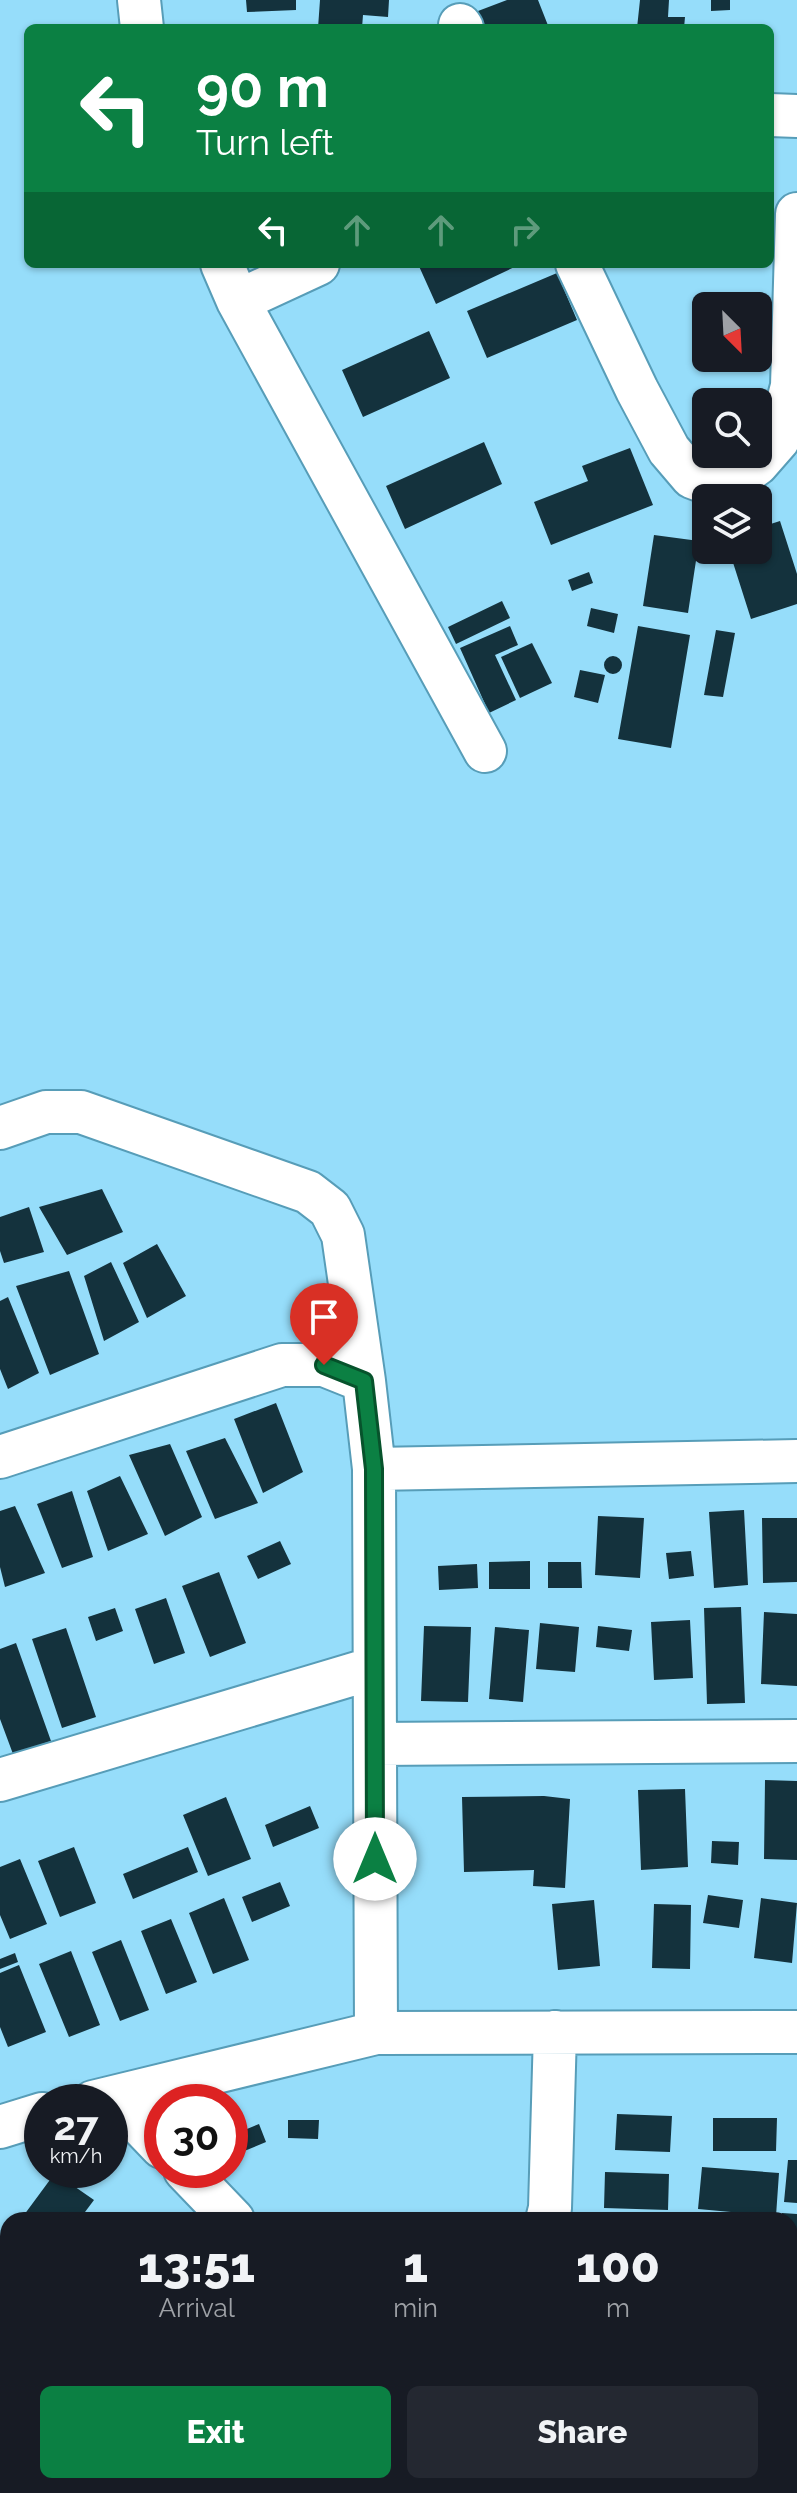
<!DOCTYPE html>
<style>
body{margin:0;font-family:Raleway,sans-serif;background:#242831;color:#f1f3f6;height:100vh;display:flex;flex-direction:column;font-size:30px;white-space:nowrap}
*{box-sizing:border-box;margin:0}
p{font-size:26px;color:#9ea1a6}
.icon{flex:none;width:44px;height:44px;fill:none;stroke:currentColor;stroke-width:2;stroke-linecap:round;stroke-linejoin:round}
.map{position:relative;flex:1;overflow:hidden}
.side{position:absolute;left:0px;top:2212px;width:798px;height:282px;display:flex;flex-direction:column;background:#171b24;border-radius:24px 24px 0 0;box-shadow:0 2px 6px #0004}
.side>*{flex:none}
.hud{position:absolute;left:24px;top:24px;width:750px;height:244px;border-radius:12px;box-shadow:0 2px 6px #0004;background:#0b8043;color:#fff;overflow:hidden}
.needle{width:52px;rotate:156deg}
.tools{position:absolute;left:692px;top:292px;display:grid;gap:16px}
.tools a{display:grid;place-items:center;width:80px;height:80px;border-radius:12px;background:#171b24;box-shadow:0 2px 6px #0004;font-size:40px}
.speed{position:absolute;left:24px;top:2084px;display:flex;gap:16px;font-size:40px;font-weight:700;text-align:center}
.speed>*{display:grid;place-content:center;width:104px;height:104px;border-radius:50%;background:#171b24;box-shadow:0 2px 6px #0004;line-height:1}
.speed small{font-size:20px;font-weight:400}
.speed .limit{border:12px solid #d22;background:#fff;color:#111}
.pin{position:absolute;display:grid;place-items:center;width:68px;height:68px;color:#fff;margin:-82px -34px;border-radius:50% 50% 50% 0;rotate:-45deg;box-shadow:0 0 8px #0007}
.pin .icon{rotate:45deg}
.me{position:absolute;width:88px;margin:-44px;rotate:0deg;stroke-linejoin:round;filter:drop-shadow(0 0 6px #0008)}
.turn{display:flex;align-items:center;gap:28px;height:168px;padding:0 40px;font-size:36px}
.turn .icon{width:104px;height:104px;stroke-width:2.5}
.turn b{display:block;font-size:56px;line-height:68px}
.lanes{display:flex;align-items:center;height:76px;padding:0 40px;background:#0003;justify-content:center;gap:40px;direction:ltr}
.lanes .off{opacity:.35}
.eta{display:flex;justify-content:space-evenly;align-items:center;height:136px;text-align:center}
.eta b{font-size:48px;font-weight:800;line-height:56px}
.action{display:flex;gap:16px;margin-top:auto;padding:16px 40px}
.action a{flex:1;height:92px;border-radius:12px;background:#0b8043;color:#fff;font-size:32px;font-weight:800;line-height:92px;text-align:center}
.action a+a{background:#242831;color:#f1f3f6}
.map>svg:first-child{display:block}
.building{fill:#14323d}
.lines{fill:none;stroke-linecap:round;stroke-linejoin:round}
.street-casing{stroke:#579db8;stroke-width:46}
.street{stroke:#fff;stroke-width:42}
.route-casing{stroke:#07532c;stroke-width:20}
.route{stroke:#0b8043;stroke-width:14}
</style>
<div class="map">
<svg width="797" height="2493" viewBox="0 0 797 2493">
<rect width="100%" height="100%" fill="#96ddfa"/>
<path class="building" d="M 246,0 L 296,0 L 296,10 L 247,12 Z
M 320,0 L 389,0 L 388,17 L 363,15 L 362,28 L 318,28 Z
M 507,0 L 538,0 L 549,28 L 485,28 L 478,11 Z
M 640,0 L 669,0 L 668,17 L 685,17 L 684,28 L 637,28 Z
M 711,0 L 730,0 L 730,10 L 711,11 Z
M 418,264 L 521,264 L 436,304 Z
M 557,273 L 577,320 L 487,358 L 467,311 Z
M 429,331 L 450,378 L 363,417 L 342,370 Z
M 484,442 L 502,484 L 405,529 L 386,486 Z
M 630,448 L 653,505 L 551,545 L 534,502 L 588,481 L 582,466 Z
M 780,521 L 797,574 L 797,604 L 751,619 L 729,550 L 758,550 L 758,528 Z
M 654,535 L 699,541 L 688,613 L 643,606 Z
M 589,572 L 593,583 L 572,591 L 568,580 Z
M 502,601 L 510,618 L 456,644 L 448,627 Z
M 591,608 L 618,614 L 614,633 L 587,626 Z
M 510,626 L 518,645 L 495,655 L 516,700 L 489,713 L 460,648 Z
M 638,626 L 690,635 L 671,748 L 618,739 Z
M 716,630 L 735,633 L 723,697 L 704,695 Z
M 532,643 L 552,683 L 520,698 L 501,657 Z
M604 665a9 9 0 1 1 18 0a9 9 0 1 1-18 0Z
M 580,670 L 605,675 L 598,703 L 574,697 Z
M 102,1189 L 123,1232 L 67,1255 L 39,1207 Z
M 29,1207 L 44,1252 L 4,1263 L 0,1251 L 0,1217 Z
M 157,1244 L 186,1296 L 147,1318 L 123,1263 Z
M 111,1262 L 139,1322 L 104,1341 L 84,1276 Z
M 69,1271 L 99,1354 L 50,1375 L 16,1286 Z
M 8,1297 L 39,1373 L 8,1389 L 0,1369 L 0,1301 Z
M 276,1403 L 303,1472 L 263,1493 L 234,1419 Z
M 225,1438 L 258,1503 L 215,1519 L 186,1451 Z
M 170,1444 L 202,1517 L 165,1536 L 129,1455 Z
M 120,1476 L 148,1534 L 108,1551 L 87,1491 Z
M 72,1491 L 93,1557 L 62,1568 L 37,1504 Z
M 15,1506 L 45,1573 L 5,1587 L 0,1567 L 0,1511 Z
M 744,1510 L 748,1585 L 714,1588 L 709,1512 Z
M 598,1516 L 644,1518 L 640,1578 L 595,1575 Z
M 762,1518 L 797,1518 L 797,1582 L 763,1583 Z
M 280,1541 L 291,1564 L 258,1579 L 247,1556 Z
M 691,1551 L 694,1576 L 669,1579 L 666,1553 Z
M 530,1561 L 530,1589 L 489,1589 L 489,1562 Z
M 548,1562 L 581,1562 L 582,1588 L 548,1588 Z
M 477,1564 L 478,1588 L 439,1590 L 438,1566 Z
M 219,1572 L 246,1643 L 210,1657 L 182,1586 Z
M 166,1598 L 185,1653 L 154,1664 L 135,1609 Z
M 741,1607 L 745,1703 L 707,1704 L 704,1608 Z
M 115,1608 L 123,1631 L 96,1641 L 88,1617 Z
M 764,1612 L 797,1614 L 797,1686 L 761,1684 Z
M 690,1620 L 693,1678 L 654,1680 L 651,1622 Z
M 540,1623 L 579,1627 L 575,1672 L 536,1669 Z
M 424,1626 L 471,1627 L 468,1702 L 421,1701 Z
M 598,1626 L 632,1630 L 629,1651 L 596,1647 Z
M 495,1627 L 529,1630 L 523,1702 L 489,1699 Z
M 66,1628 L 96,1717 L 62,1728 L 32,1639 Z
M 16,1643 L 51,1741 L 13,1754 L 0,1719 L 0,1649 Z
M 765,1780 L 797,1781 L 797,1860 L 764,1859 Z
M 685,1789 L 688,1867 L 641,1870 L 638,1790 Z
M 544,1796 L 570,1799 L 565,1888 L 533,1886 L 534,1870 L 464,1872 L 462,1797 Z
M 226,1797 L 251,1859 L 208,1876 L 183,1815 Z
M 310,1806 L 319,1828 L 273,1847 L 265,1825 Z
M 712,1841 L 739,1842 L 738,1865 L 711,1863 Z
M 74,1847 L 96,1903 L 60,1917 L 38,1861 Z
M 188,1847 L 198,1872 L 133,1899 L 123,1874 Z
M 20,1859 L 47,1924 L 10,1939 L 0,1915 L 0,1867 Z
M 280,1882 L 290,1906 L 252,1922 L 242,1897 Z
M 708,1895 L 743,1900 L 739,1928 L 703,1923 Z
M 224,1898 L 249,1960 L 213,1974 L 189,1913 Z
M 761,1898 L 797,1903 L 792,1963 L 754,1958 Z
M 594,1900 L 600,1966 L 558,1970 L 552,1904 Z
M 654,1904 L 691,1905 L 690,1969 L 652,1968 Z
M 171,1919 L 197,1982 L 166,1994 L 141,1931 Z
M 121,1940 L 149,2010 L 120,2021 L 92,1952 Z
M 71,1951 L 100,2025 L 69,2037 L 39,1964 Z
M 15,1953 L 18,1962 L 0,1969 L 0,1959 Z
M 19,1965 L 46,2032 L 8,2047 L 0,2027 L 0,1973 Z
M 617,2114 L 672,2116 L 670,2152 L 615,2150 Z
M 713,2118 L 777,2118 L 776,2151 L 713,2151 Z
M 288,2120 L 319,2120 L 318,2139 L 288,2138 Z
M 259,2124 L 266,2142 L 237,2154 L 230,2136 Z
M 788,2160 L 797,2160 L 797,2203 L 784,2202 Z
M 702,2167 L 779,2173 L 776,2216 L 698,2209 Z
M 605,2172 L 669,2174 L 668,2210 L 604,2208 Z
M 55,2173 L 94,2200 L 79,2220 L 31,2220 L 24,2215 Z
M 782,2213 L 797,2214 L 797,2245 L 790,2245 L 790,2220 L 782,2220 Z
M 8,2275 L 8,2331 L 3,2337 L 0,2335 L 0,2285 Z
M 0,2470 L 8,2476 L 8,2486 L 21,2486 L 15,2493 L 0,2493 Z
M 197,2486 L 249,2486 L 243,2493 L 190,2493 Z
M 455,2486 L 495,2486 L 498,2493 L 458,2493 Z
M 511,2486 L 553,2486 L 557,2493 L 514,2493 Z
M 570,2486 L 606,2486 L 591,2493 L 573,2493 Z"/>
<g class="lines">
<g class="street-casing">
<path id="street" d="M 139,0 L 142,28
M 460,25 L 462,28
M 770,115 L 797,116
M 222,264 L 238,301 L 485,751
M 577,264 L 637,390 L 669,450 L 692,477 L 708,483 L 737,478 L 757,464 L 778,440 L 792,386 L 797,214
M 238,301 L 318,264
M 0,1128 L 46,1112 L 81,1112 L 308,1192 L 330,1209 L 343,1235 L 364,1381
M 0,1457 L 282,1365 L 324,1365 L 364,1381 L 374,1469
M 375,1744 L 797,1741
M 0,1780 L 374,1668
M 376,2033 L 374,1469 L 797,1461
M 114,2097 L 162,2147
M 93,2102 L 376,2033 L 797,2032
M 0,2127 L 42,2114
M 185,2170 L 233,2220
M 547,2220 L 550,2208 L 555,2032
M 0,2364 L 8,2372
M 118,2486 L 124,2493
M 755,2493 L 775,2486"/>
</g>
<use href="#street" class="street"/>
</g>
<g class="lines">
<g class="route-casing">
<path id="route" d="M 324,1365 L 364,1381 L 374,1469 L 375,1859"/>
</g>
<use href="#route" class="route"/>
</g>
</svg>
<div class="tools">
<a><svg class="needle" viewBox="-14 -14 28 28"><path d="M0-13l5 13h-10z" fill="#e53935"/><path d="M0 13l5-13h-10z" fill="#9ea1a6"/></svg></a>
<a><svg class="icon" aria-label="search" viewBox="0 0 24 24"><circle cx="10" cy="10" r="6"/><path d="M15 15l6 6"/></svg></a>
<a><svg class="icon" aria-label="layers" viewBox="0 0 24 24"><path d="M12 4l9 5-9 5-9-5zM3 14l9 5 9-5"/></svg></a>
</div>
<div class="speed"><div>27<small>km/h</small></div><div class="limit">30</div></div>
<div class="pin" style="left:324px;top:1365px;background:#d93025"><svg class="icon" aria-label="arrive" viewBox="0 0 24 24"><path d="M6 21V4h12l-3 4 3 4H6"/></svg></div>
<svg class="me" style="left:375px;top:1859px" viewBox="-20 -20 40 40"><circle r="19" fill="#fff"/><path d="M0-13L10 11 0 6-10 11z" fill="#0b8043"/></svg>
<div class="hud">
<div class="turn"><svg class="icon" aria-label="left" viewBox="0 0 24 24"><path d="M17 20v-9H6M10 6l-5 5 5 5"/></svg><div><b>90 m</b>Turn left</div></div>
<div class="lanes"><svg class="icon" aria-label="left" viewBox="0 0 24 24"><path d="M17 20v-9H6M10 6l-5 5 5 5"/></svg><svg class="icon off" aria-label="ahead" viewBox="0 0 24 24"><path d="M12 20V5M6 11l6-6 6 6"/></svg><svg class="icon off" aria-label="ahead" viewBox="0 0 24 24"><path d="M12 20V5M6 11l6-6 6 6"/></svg><svg class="icon off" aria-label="right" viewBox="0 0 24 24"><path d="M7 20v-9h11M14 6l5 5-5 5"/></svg></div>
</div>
<section class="side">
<div class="eta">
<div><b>13:51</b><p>Arrival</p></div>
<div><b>1</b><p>min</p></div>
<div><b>100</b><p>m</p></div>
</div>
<div class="action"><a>Exit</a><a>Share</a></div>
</section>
</div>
